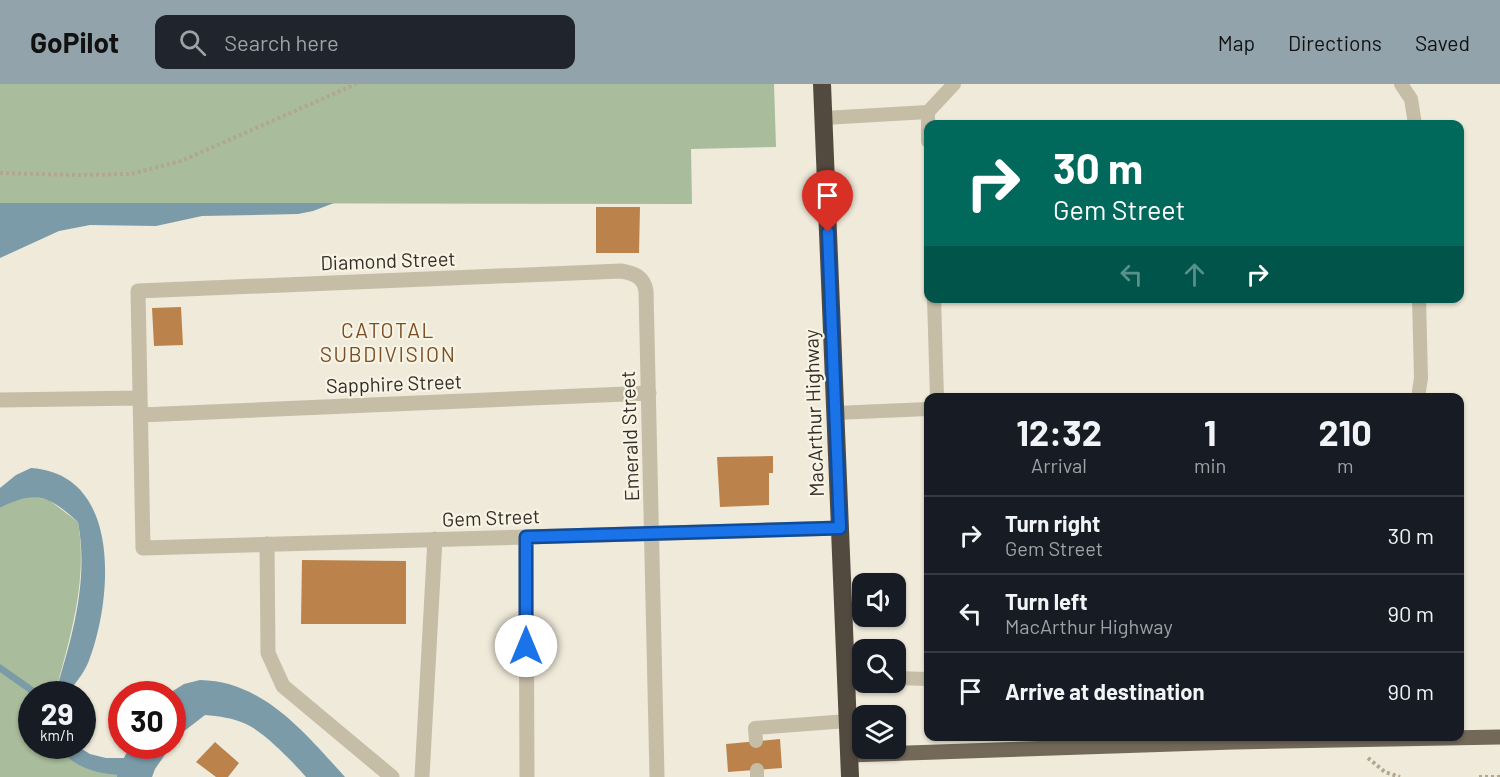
<!DOCTYPE html>
<style>
body{margin:0;font-family:Barlow,sans-serif;background:#20242c;color:#f1f3f6;height:100vh;display:flex;flex-direction:column;font-size:22px;white-space:nowrap}
*{box-sizing:border-box;margin:0}
p{font-size:20px;color:#9ea1a6}
.icon{flex:none;width:33px;height:33px;fill:none;stroke:currentColor;stroke-width:2;stroke-linecap:round;stroke-linejoin:round}
.map{position:relative;flex:1;overflow:hidden}
.drawer{position:absolute;left:924px;top:309px;width:540px;height:348px;display:flex;flex-direction:column;background:#171b24;border-radius:12px;box-shadow:0 2px 4px #0004}
.drawer>*{flex:none}
.top-card{position:absolute;left:924px;top:36px;width:540px;height:183px;border-radius:12px;box-shadow:0 2px 4px #0004;background:#00695c;color:#fff;overflow:hidden}
.controls{position:absolute;left:852px;top:489px;display:grid;gap:12px}
.controls a{display:grid;place-items:center;width:54px;height:54px;border-radius:12px;background:#171b24;box-shadow:0 2px 4px #0004;font-size:30px}
.speed{position:absolute;left:18px;top:597px;display:flex;gap:12px;font-size:30px;font-weight:700;text-align:center}
.speed>*{display:grid;place-content:center;width:78px;height:78px;border-radius:50%;background:#171b24;box-shadow:0 2px 4px #0004;line-height:1}
.speed small{font-size:15px;font-weight:400}
.speed .limit{border:9px solid #d22;background:#fff;color:#111}
.pin{position:absolute;display:grid;place-items:center;width:51px;height:51px;color:#fff;margin:-62px -26px;border-radius:50% 50% 50% 0;rotate:-45deg;box-shadow:0 0 6px #0007}
.pin .icon{rotate:45deg}
.me{position:absolute;width:66px;margin:-33px;rotate:0deg;stroke-linejoin:round;filter:drop-shadow(0 0 4px #0008)}
.turn{display:flex;align-items:center;gap:21px;height:126px;padding:0 30px;font-size:27px}
.turn .icon{width:78px;height:78px;stroke-width:2.5}
.turn b{display:block;font-size:42px;line-height:51px}
.lanes{display:flex;align-items:center;height:57px;padding:0 30px;background:#0003;justify-content:center;gap:30px;direction:ltr}
.lanes .off{opacity:.35}
.eta{display:flex;justify-content:space-evenly;align-items:center;height:102px;text-align:center}
.eta b{font-size:36px;font-weight:700;line-height:42px}
ul{padding:0;list-style:none}
li{display:flex;align-items:center;gap:18px;height:78px;padding:0 30px;border-top:2px solid #363941}
li div{flex:1}
li b{display:block;font-size:22px}
li em{font-style:normal}
header{display:flex;align-items:center;gap:36px;box-sizing:border-box;height:84px;padding:0 30px;background:#93a3ab;color:#111}
header strong{font-size:28px}
nav{display:flex;gap:33px;margin-inline-start:auto;font-size:21px}
.search{width:420px;height:54px;background:#20242c;display:flex;align-items:center;gap:15px;box-sizing:border-box;padding:0 21px;border-radius:12px;color:#9ea1a6;font-size:22px}
.map>svg:first-child{display:block}
.green{fill:#a9bc9b}
.water{fill:#7b9ba9}
.lines{fill:none;stroke-linecap:round;stroke-linejoin:round}
.stream{stroke:#7b9ba9;stroke-width:7}
.building{fill:#bb834b}
.path{stroke:#b1a791;stroke-width:4;stroke-dasharray:3 3;stroke-linecap:butt}
.lane{stroke:#c6bda7;stroke-width:14}
.street{stroke:#c6bda7;stroke-width:15}
.primary{stroke:#736959;stroke-width:15}
.highway{stroke:#534a3f;stroke-width:18}
.route-casing{stroke:#114b97;stroke-width:15}
.route{stroke:#1a73e8;stroke-width:10}
.labels{text-anchor:middle;dominant-baseline:central;stroke-width:4.5;stroke-linejoin:round;paint-order:stroke}
.street-label{font-size:20px;fill:#332e27;stroke:#f7f4e5}
.neighbourhood-label{font-size:21px;letter-spacing:1.5px;fill:#7b5027;stroke:#f7f4e5}
</style>
<header>
<strong>GoPilot</strong>
<div class="search"><svg class="icon" aria-label="search" viewBox="0 0 24 24"><circle cx="10" cy="10" r="6"/><path d="M15 15l6 6"/></svg>Search here</div>
<nav><a>Map</a><a>Directions</a><a>Saved</a></nav>
</header>
<div class="map">
<svg width="1500" height="693" viewBox="0 0 1500 693">
<rect width="100%" height="100%" fill="#efeada"/>
<path class="green" d="M 0,0 L 774,0 L 776,63 L 691,65 L 692,120 L 0,119 Z
M 32,412 L 49,416 L 78,438 C 88,498 70,553 55,610 L 32,610 L 32,662 L 57,662 C 71,680 95,689 117,691 L 117,693 L 0,693 L 0,424 L 16,416 Z"/>
<path class="water" d="M 0,119 L 334,119 L 313,127 L 298,130 L 202,132 L 156,142 L 90,141 L 59,147 L 0,174 Z
M 31,384 C 124,390 112,519 88,579 C 83,591 74,600 68,610 L 55,610 C 72,554 89,497 78,438 C 49,412 36,405 0,424 L 0,404 L 16,391 Z
M 200,596 C 263,597 305,649 345,693 L 306,693 C 293,678 264,648 246,640 C 233,634 219,632 205,631 L 183,648 L 173,660 L 172,610 L 168,610 L 184,600 Z
M 57,662 L 77,662 L 90,670 L 106,674 L 124,674 L 130,662 L 171,662 L 155,685 L 152,693 L 117,693 L 117,691 C 93,689 72,682 57,662 Z"/>
<g class="lines">
<path class="stream" d="M 0,584 L 37,610"/>
</g>
<path class="building" d="M 596,123 L 640,123 L 639,169 L 596,169 Z
M 181,223 L 183,261 L 154,262 L 152,224 Z
M 773,372 L 773,389 L 769,389 L 769,421 L 720,423 L 717,373 Z
M 302,476 L 406,477 L 406,540 L 301,540 Z
M 780,655 L 782,684 L 728,688 L 726,660 Z
M 215,658 L 239,679 L 228,693 L 216,693 L 196,678 Z"/>
<g class="lines">
<path class="path" d="M 0,89 L 76,91 L 131,90 L 181,77 L 356,0
M 1368,674 L 1385,688 L 1400,693
M 1479,693 L 1500,693"/>
<path class="lane" d="M 1401,0 L 1411,15 L 1415,40
M 928,28 L 928,57
M 824,34 L 928,28 L 954,0
M 934,214 L 937,314
M 1418,314 L 1421,294 L 1419,214
M 835,329 L 928,325
M 845,594 L 862,594
M 896,594 L 928,595
M 756,657 L 755,644 L 847,637
M 757,686 L 757,693"/>
<path class="street" d="M 0,316 L 140,314
M 141,331 L 649,309
M 526,453 L 527,693
M 267,460 L 268,569 L 283,602 L 392,693
M 422,693 L 435,455
M 657,693 L 646,207 C 644,193 634,189 621,187 L 138,207 L 143,464 C 375,458 608,450 840,444"/>
<path class="primary" d="M 849,671 L 1234,658 L 1500,653"/>
<path class="highway" d="M 822,0 L 850,693"/>
</g>
<g class="lines">
<g class="route-casing">
<path id="route" d="M 526,562 L 526,453 L 840,444 L 828,148"/>
</g>
<use href="#route" class="route"/>
</g>
<g class="labels">
<g class="street-label">
<text transform="translate(388 176) rotate(-2)">Diamond Street</text>
<text transform="translate(394 299) rotate(-2)">Sapphire Street</text>
<text transform="translate(813 329) rotate(-92)">MacArthur Highway</text>
<text transform="translate(629 352) rotate(-92)">Emerald Street</text>
<text transform="translate(491 433) rotate(-2)">Gem Street</text>
</g>
<g class="neighbourhood-label">
<text x="388" y="245">CATOTAL<tspan x="388" dy="24">SUBDIVISION</tspan></text>
</g>
</g>
</svg>
<div class="controls">
<a><svg class="icon" aria-label="sound" viewBox="0 0 24 24"><path d="M4 9h4l5-4v14l-5-4H4zM17 9q2 3 0 6"/></svg></a>
<a><svg class="icon" aria-label="search" viewBox="0 0 24 24"><circle cx="10" cy="10" r="6"/><path d="M15 15l6 6"/></svg></a>
<a><svg class="icon" aria-label="layers" viewBox="0 0 24 24"><path d="M12 4l9 5-9 5-9-5zM3 14l9 5 9-5"/></svg></a>
</div>
<div class="speed"><div>29<small>km/h</small></div><div class="limit">30</div></div>
<div class="pin" style="left:828px;top:148px;background:#d93025"><svg class="icon" aria-label="arrive" viewBox="0 0 24 24"><path d="M6 21V4h12l-3 4 3 4H6"/></svg></div>
<svg class="me" style="left:526px;top:562px" viewBox="-20 -20 40 40"><circle r="19" fill="#fff"/><path d="M0-13L10 11 0 6-10 11z" fill="#1a73e8"/></svg>
<div class="top-card">
<div class="turn"><svg class="icon" aria-label="right" viewBox="0 0 24 24"><path d="M7 20v-9h11M14 6l5 5-5 5"/></svg><div><b>30 m</b>Gem Street</div></div>
<div class="lanes"><svg class="icon off" aria-label="left" viewBox="0 0 24 24"><path d="M17 20v-9H6M10 6l-5 5 5 5"/></svg><svg class="icon off" aria-label="ahead" viewBox="0 0 24 24"><path d="M12 20V5M6 11l6-6 6 6"/></svg><svg class="icon" aria-label="right" viewBox="0 0 24 24"><path d="M7 20v-9h11M14 6l5 5-5 5"/></svg></div>
</div>
<section class="drawer">
<div class="eta">
<div><b>12:32</b><p>Arrival</p></div>
<div><b>1</b><p>min</p></div>
<div><b>210</b><p>m</p></div>
</div>
<ul>
<li><svg class="icon" aria-label="right" viewBox="0 0 24 24"><path d="M7 20v-9h11M14 6l5 5-5 5"/></svg><div><b>Turn right</b><p>Gem Street</p></div><em>30 m</em></li>
<li><svg class="icon" aria-label="left" viewBox="0 0 24 24"><path d="M17 20v-9H6M10 6l-5 5 5 5"/></svg><div><b>Turn left</b><p>MacArthur Highway</p></div><em>90 m</em></li>
<li><svg class="icon" aria-label="arrive" viewBox="0 0 24 24"><path d="M6 21V4h12l-3 4 3 4H6"/></svg><div><b>Arrive at destination</b></div><em>90 m</em></li>
</ul>
</section>
</div>
